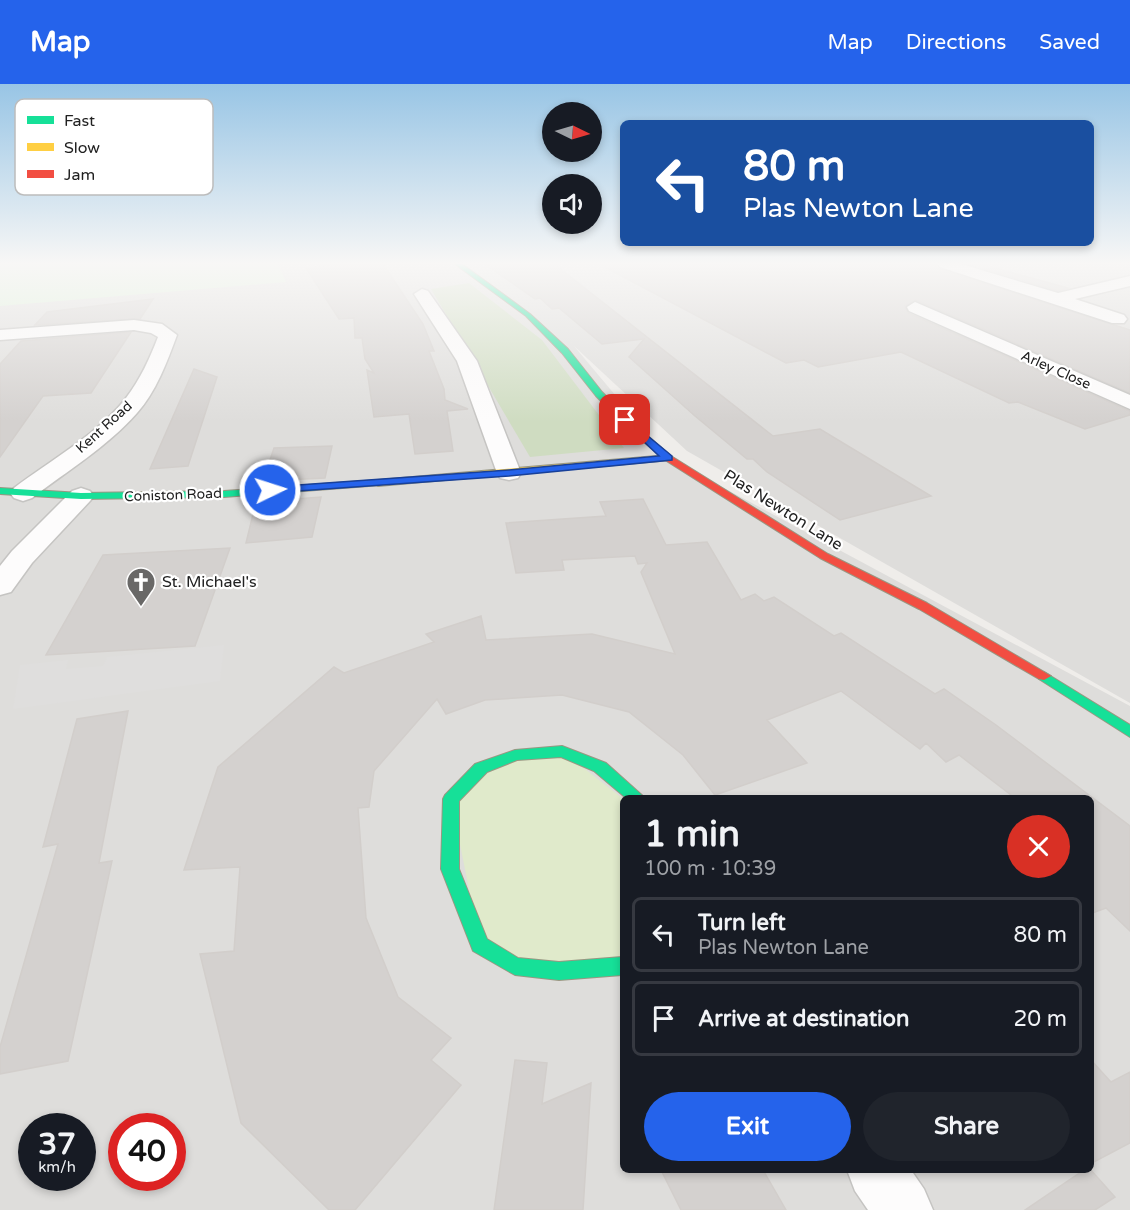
<!DOCTYPE html>
<meta charset="utf-8">
<style>
body{margin:0;font-family:"Varela Round",sans-serif;background:#20242c;color:#f1f3f6;height:100vh;display:flex;flex-direction:column;font-size:22px;white-space:nowrap}
*{box-sizing:border-box;margin:0}
p{font-size:20px;color:#9ea1a6}
.icon{flex:none;width:33px;height:33px;fill:none;stroke:currentColor;stroke-width:2;stroke-linecap:round;stroke-linejoin:round}
.map{position:relative;flex:1;overflow:hidden}
.panel{position:absolute;left:620px;top:711px;width:474px;height:378px;display:flex;flex-direction:column;background:#171b24;border-radius:9px;box-shadow:0 3px 9px #0003}
.panel>*{flex:none}
.hud{position:absolute;left:620px;top:36px;width:474px;height:126px;border-radius:9px;box-shadow:0 3px 9px #0003;background:#1a4fa0;color:#fff;overflow:hidden}
.needle{width:39px;rotate:95deg}
.buttons{position:absolute;left:542px;top:18px;display:grid;gap:12px}
.buttons a{display:grid;place-items:center;width:60px;height:60px;border-radius:50%;background:#171b24;box-shadow:0 3px 9px #0003;font-size:30px}
.speed{position:absolute;left:18px;top:1029px;display:flex;gap:12px;font-size:30px;font-weight:700;text-align:center}
.speed>*{display:grid;place-content:center;width:78px;height:78px;border-radius:50%;background:#171b24;box-shadow:0 3px 9px #0003;line-height:1}
.speed small{font-size:15px;font-weight:400}
.speed .limit{border:9px solid #d22;background:#fff;color:#111}
.pin{position:absolute;display:grid;place-items:center;width:51px;height:51px;color:#fff;margin:-26px;border-radius:12px;box-shadow:0 3px 9px #0006}
.me{position:absolute;width:66px;margin:-33px;rotate:86deg;stroke-linejoin:round;filter:drop-shadow(0 0 4px #0008)}
.turn{display:flex;align-items:center;gap:21px;height:126px;padding:0 24px;font-size:27px}
.turn .icon{width:78px;height:78px;stroke-width:2.5}
.turn b{display:block;font-size:42px;line-height:51px}
.round{display:grid;place-items:center;flex:none;width:63px;height:63px;border-radius:32px;background:#20242c}
.overview{display:flex;align-items:center;justify-content:space-between;height:102px;padding:0 24px}
h1{font-size:36px;font-weight:700;line-height:45px}
.button{display:flex;gap:12px;margin-top:auto;padding:12px 24px}
.button a{flex:1;height:69px;border-radius:36px;background:#2563eb;color:#fff;font-size:24px;font-weight:700;line-height:69px;text-align:center}
.button a+a{background:#20242c;color:#f1f3f6}
ul{padding:0;list-style:none}
li{display:flex;align-items:center;gap:18px;height:75px;margin:0 12px 9px;padding:0 12px;border:3px solid #363941;border-radius:9px}
li div{flex:1}
li b{display:block;font-size:22px}
li em{font-style:normal}
header{display:flex;align-items:center;gap:36px;box-sizing:border-box;height:84px;padding:0 30px;background:#2563eb;color:#fff}
header strong{font-size:28px}
nav{display:flex;gap:33px;margin-inline-start:auto;font-size:21px}
.map>svg:first-child{display:block}
.residential{fill:#dedddb;fill-rule:evenodd}
.grass{fill:#e0eacb}
.forest{fill:#cfdcc1}
.park{fill:#dcf2d8}
.parking{fill:#dfdedd}
.building{fill:#d4d1cf;stroke:#d2cecb;stroke-width:1.5}
.lines{fill:none;stroke-linecap:round;stroke-linejoin:round}
.street-casing{stroke:#c5c4c2;stroke-width:3}
.fast-casing{stroke:#999782;stroke-width:2}
.slow-casing{stroke:#999782;stroke-width:2}
.jam-casing{stroke:#999782;stroke-width:2}
.street{fill:#fdfcfc;fill-rule:evenodd}
.fast{fill:#16e098;fill-rule:evenodd}
.slow{fill:#ffcf43;fill-rule:evenodd}
.jam{fill:#f24e42;fill-rule:evenodd}
.route{fill:#2563eb;stroke:#184099;stroke-width:1.5}
.labels{text-anchor:middle;dominant-baseline:central;stroke-width:4.5;stroke-linejoin:round;paint-order:stroke}
.far-street-label{font-size:14px;fill:#212121;stroke:#fff}
.street-label{font-size:16px;fill:#212121;stroke:#fff}
.poi-label{font-size:16px;fill:#212121;stroke:#fff;text-anchor:start}
.key{fill:#fff;stroke:#bcbcbc;stroke-width:1.5}
.key-label{font-size:16px;fill:#212121}
</style>
<header>
<strong>Map</strong>
<nav><a>Map</a><a>Directions</a><a>Saved</a></nav>
</header>
<div class="map">
<svg width="1130" height="1126" viewBox="0 0 1130 1126">
<rect width="100%" height="100%" fill="#efedea"/>
<path class="residential" d="M 0,180 L 1130,180 L 1130,619 L 687,367 L 574,262 L 668,374 L 1130,622 L 1130,1126 L 0,1126 ZM 622,714 L 1090,714 L 1090,1086 L 622,1086 ZM 32,1042 L 82,1042 L 82,1094 L 32,1094 ZM 122,1042 L 172,1042 L 172,1094 L 122,1094 Z"/>
<path class="grass" d="M 562,667 L 622,714 L 622,882 L 559,887 L 480,861 L 451,715 L 481,684 Z"/>
<path class="forest" d="M 469,199 L 542,256 L 624,364 L 530,373 L 431,205 Z"/>
<path class="park" d="M 0,180 L 278,180 L 286,198 L 0,222 Z"/>
<path class="parking" d="M 224,561 L 220,597 L 13,625 L 20,581 L 68,576 L 66,585 L 103,582 L 107,573 Z"/>
<path class="building" d="M 334,180 L 383,180 L 423,240 L 434,267 L 429,267 L 444,305 L 445,316 L 468,325 L 447,327 L 453,367 L 415,370 L 409,330 L 374,333 L 367,286 L 374,289 L 365,275 L 362,254 L 355,254 L 354,234 L 339,235 L 306,184 Z
M 485,180 L 554,180 L 773,352 L 820,345 L 931,412 L 840,436 L 767,388 L 753,375 L 747,375 L 695,332 L 629,273 L 644,255 L 602,260 L 559,224 L 552,225 L 540,214 L 535,215 Z
M 599,180 L 936,180 L 939,185 L 1130,246 L 1130,309 L 916,216 L 905,222 L 908,229 L 1130,327 L 1130,331 L 1085,345 L 1018,318 L 1009,319 L 901,268 L 818,283 L 804,276 L 786,279 Z
M 969,180 L 981,180 L 1068,204 L 1058,207 Z
M 153,215 L 140,235 L 35,241 L 47,228 Z
M 131,248 L 91,309 L 43,312 L 0,373 L 0,280 L 21,257 Z
M 194,285 L 217,293 L 188,382 L 150,385 Z
M 332,362 L 325,394 L 263,397 L 274,364 Z
M 321,413 L 312,453 L 246,459 L 256,418 Z
M 643,415 L 666,461 L 707,458 L 741,516 L 755,510 L 764,517 L 774,513 L 834,552 L 841,549 L 935,610 L 944,605 L 996,641 L 1130,742 L 1130,847 L 1106,824 L 1090,830 L 1090,714 L 1015,714 L 959,671 L 946,678 L 926,659 L 920,665 L 841,607 L 767,636 L 807,679 L 715,711 L 683,671 L 629,628 L 562,611 L 485,616 L 446,630 L 437,615 L 374,687 L 369,723 L 358,724 L 366,834 L 398,913 L 451,954 L 431,976 L 461,1001 L 355,1126 L 329,1126 L 241,1039 L 200,870 L 234,867 L 240,783 L 184,786 L 218,683 L 334,583 L 344,589 L 434,558 L 426,550 L 481,532 L 486,556 L 592,550 L 675,570 L 641,488 L 647,479 L 638,480 L 635,472 L 562,476 L 564,486 L 516,489 L 506,439 L 606,432 L 600,418 Z
M 230,464 L 195,562 L 46,571 L 103,471 Z
M 128,627 L 99,779 L 112,777 L 68,977 L 0,990 L 0,963 L 58,760 L 43,763 L 77,635 Z
M 1090,975 L 1111,998 L 1130,988 L 1130,1059 L 1090,1080 Z
M 515,976 L 547,979 L 542,1020 L 591,999 L 583,1126 L 494,1126 Z
M 1090,1085 L 1115,1113 L 1095,1126 L 1025,1126 L 1084,1086 Z
M 661,1086 L 763,1086 L 786,1126 L 681,1126 Z"/>
<g class="lines">
<g class="street-casing">
<path id="street" d="M 938,180 L 961,180 L 1058,209 L 1130,192 L 1130,202 L 1075,215 L 1124,231 L 1127,235 L 1124,239 L 1112,239 L 940,183 Z
M 422,205 L 428,207 L 477,277 L 521,389 L 518,394 L 509,396 L 500,394 L 497,389 L 457,277 L 414,210 Z
M 915,218 L 1130,311 L 1130,325 L 909,227 L 907,223 Z
M 134,236 L 162,240 L 177,251 C 167,278 156,308 137,329 C 107,363 67,387 32,414 L 23,417 L 14,414 L 10,409 L 14,404 C 48,378 101,348 126,314 C 140,296 150,274 158,253 L 151,249 L 134,246 L 0,256 L 0,246 Z
M 81,404 L 90,407 L 94,412 L 90,417 L 32,479 L 11,508 L 0,511 L 0,482 L 12,467 L 72,407 Z
M 847,1086 L 911,1086 L 924,1105 L 933,1126 L 868,1126 L 855,1107 Z"/>
</g>
<g class="fast-casing">
<path id="fast" d="M 455,180 L 462,180 L 530,230 L 568,265 L 602,308 L 635,341 L 635,345 L 629,345 L 596,312 L 562,269 L 526,232 Z
M 378,396 L 383,399 L 382,401 L 224,413 L 81,415 L 0,410 L 0,404 L 81,409 L 224,407 Z
M 1044,588 L 1130,641 L 1130,653 L 1039,595 L 1037,592 L 1039,589 Z
M 562,662 L 606,679 L 645,714 L 626,714 L 594,687 L 561,673 L 517,676 L 487,688 L 459,717 L 459,785 L 487,855 L 518,874 L 559,878 L 622,873 L 622,891 L 559,896 L 515,891 L 473,867 L 441,785 L 443,715 L 445,711 L 475,680 L 515,666 Z"/>
</g>
<g class="slow-casing">
<path id="slow" d="M 668,371 L 673,374 L 671,376 L 378,402 L 373,399 L 378,396 Z"/>
</g>
<g class="jam-casing">
<path id="jam" d="M 629,341 L 635,341 L 671,372 L 828,470 L 927,519 L 1051,592 L 1044,596 L 1039,595 L 919,525 L 820,474 L 665,376 L 629,345 Z"/>
</g>
<use href="#street" class="street"/>
<use href="#fast" class="fast"/>
<use href="#slow" class="slow"/>
<use href="#jam" class="jam"/>
</g>
<linearGradient id="sky" x2="0" y2="1"><stop stop-color="#98c5e5"/><stop offset="0.53" stop-color="#f8f7f6"/><stop offset="1" stop-color="#f8f7f6" stop-opacity="0"/></linearGradient>
<rect width="1130" height="338" fill="url(#sky)"/>
<path class="route" d="M 625,333 L 672,372 L 672,376 L 509,392 L 270,409 L 264,406 L 270,403 L 509,386 L 659,372 L 622,337 L 620,336 Z"/>
<defs>
<g id="church-pin" transform="scale(1.5)"><path d="M0 17L-7.5 6A9.5 9.5 0 1 1 7.5 6Z" fill="#696867" stroke="#fff"/><path d="M-1.2-6h2.4v3.5h3.3v2.4h-3.3V6h-2.4V-.1h-3.3v-2.4h3.3Z" fill="#fff"/></g>
</defs>
<g fill-rule="evenodd">
<use href="#church-pin" x="141" y="498"/>
</g>
<g class="labels">
<g class="far-street-label">
<text transform="translate(1056 286) rotate(24)">Arley Close</text>
<text transform="translate(104 343) rotate(-42)">Kent Road</text>
<text transform="translate(173 411) rotate(-2)">Coniston Road</text>
</g>
<g class="street-label">
<text transform="translate(783 426) rotate(32)">Plas Newton Lane</text>
</g>
<g class="poi-label">
<text x="162" y="498">St. Michael's</text>
</g>
</g>
<rect x="15" y="15" width="198" height="96" rx="9" class="key"/>
<rect x="27" y="32" width="27" height="8" fill="#16e098"/>
<rect x="27" y="59" width="27" height="8" fill="#ffcf43"/>
<rect x="27" y="86" width="27" height="8" fill="#f24e42"/>
<g class="key-label">
<text x="64" y="42">Fast</text>
<text x="64" y="69">Slow</text>
<text x="64" y="96">Jam</text>
</g>
</svg>
<div class="buttons">
<a><svg class="needle" viewBox="-14 -14 28 28"><path d="M0-13l5 13h-10z" fill="#e53935"/><path d="M0 13l5-13h-10z" fill="#9ea1a6"/></svg></a>
<a><svg class="icon" aria-label="sound" viewBox="0 0 24 24"><path d="M4 9h4l5-4v14l-5-4H4zM17 9q2 3 0 6"/></svg></a>
</div>
<div class="speed"><div>37<small>km/h</small></div><div class="limit">40</div></div>
<div class="pin" style="left:625px;top:336px;background:#d93025"><svg class="icon" aria-label="arrive" viewBox="0 0 24 24"><path d="M6 21V4h12l-3 4 3 4H6"/></svg></div>
<svg class="me" style="left:270px;top:406px" viewBox="-20 -20 40 40"><circle r="17" fill="#2563eb" stroke="#fff" stroke-width="3"/><path d="M0-11L8 9 0 5-8 9z" fill="#fff"/></svg>
<div class="hud">
<div class="turn"><svg class="icon" aria-label="left" viewBox="0 0 24 24"><path d="M17 20v-9H6M10 6l-5 5 5 5"/></svg><div><b>80 m</b>Plas Newton Lane</div></div>
</div>
<section class="panel">
<div class="overview"><div><h1>1 min</h1><p>100 m · 10:39</p></div><a class="round" style="background:#d93025;color:#fff"><svg class="icon" aria-label="close" viewBox="0 0 24 24"><path d="M6 6l12 12M18 6L6 18"/></svg></a></div>
<ul>
<li><svg class="icon" aria-label="left" viewBox="0 0 24 24"><path d="M17 20v-9H6M10 6l-5 5 5 5"/></svg><div><b>Turn left</b><p>Plas Newton Lane</p></div><em>80 m</em></li>
<li><svg class="icon" aria-label="arrive" viewBox="0 0 24 24"><path d="M6 21V4h12l-3 4 3 4H6"/></svg><div><b>Arrive at destination</b></div><em>20 m</em></li>
</ul>
<div class="button"><a>Exit</a><a>Share</a></div>
</section>
</div>
